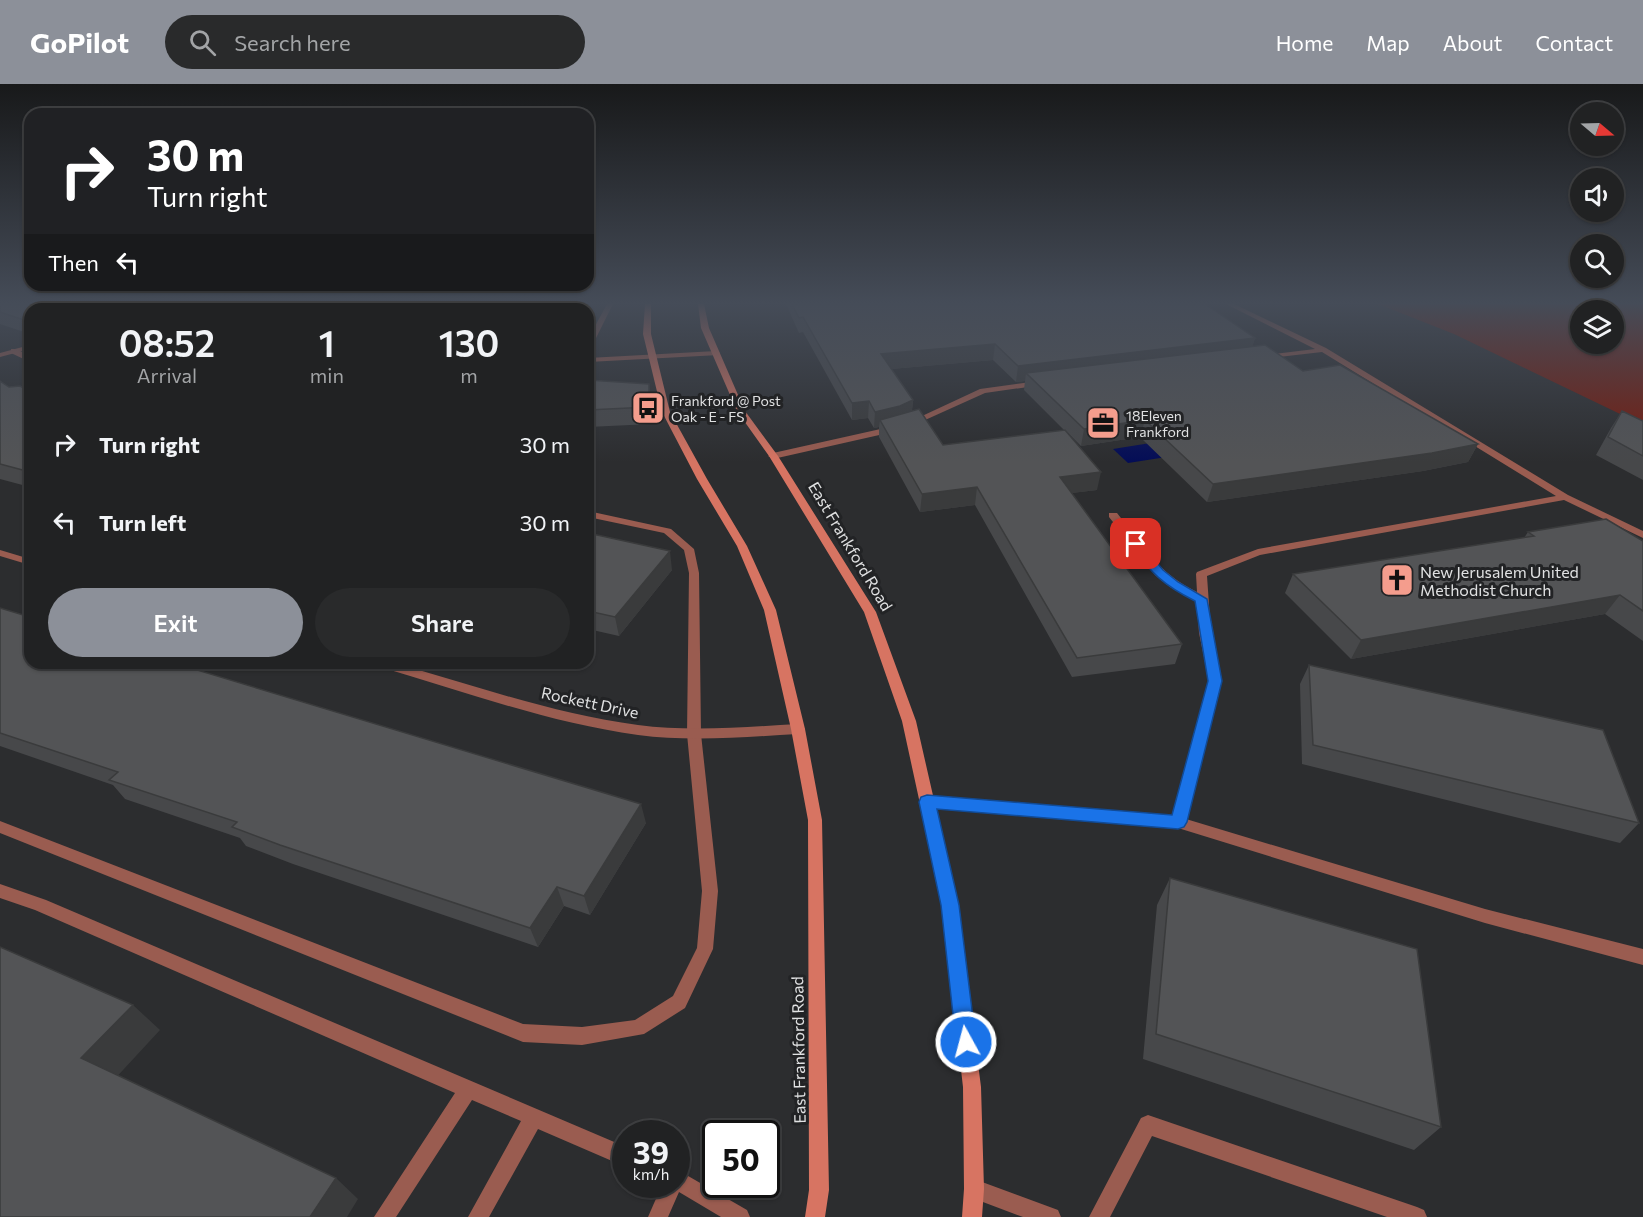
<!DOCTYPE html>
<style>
body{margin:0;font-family:Commissioner,sans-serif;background:#292a2b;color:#f1f3f6;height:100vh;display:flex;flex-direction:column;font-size:22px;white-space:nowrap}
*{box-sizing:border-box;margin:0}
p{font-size:20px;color:#a2a4a6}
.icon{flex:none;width:33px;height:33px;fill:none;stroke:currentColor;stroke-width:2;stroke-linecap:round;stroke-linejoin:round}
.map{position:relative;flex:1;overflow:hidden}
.side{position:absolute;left:24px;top:219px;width:570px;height:366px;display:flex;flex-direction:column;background:#212223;border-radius:18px;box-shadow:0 2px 4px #0004,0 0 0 2px #3e3f41}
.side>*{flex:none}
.hud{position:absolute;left:24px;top:24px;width:570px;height:183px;border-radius:18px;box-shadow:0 2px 4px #0004,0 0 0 2px #3e3f41;background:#202124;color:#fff;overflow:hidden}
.needle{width:39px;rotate:109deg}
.fabs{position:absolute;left:1570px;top:18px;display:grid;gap:12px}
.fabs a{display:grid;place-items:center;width:54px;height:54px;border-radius:50%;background:#212223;box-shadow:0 2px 4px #0004,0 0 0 2px #3e3f41;font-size:30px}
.speed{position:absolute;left:612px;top:1036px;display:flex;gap:12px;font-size:30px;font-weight:700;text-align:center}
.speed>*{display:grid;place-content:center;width:78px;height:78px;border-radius:50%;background:#212223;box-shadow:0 2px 4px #0004,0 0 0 2px #3e3f41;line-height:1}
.speed small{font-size:15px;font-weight:400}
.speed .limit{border:3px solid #111;border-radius:9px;background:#fff;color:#111}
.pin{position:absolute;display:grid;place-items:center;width:51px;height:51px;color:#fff;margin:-26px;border-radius:12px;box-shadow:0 3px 9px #0006}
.me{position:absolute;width:66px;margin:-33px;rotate:353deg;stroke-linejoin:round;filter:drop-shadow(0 0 4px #0008)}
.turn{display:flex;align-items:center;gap:21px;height:126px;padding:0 24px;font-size:27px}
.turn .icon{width:78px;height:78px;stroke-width:2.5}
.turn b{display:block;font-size:42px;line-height:51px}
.then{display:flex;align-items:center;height:57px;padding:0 24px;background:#0003;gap:12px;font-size:22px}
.eta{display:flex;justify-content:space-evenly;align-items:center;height:102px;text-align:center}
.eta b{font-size:36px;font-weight:600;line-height:42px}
.primary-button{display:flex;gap:12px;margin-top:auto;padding:12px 24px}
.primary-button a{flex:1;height:69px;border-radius:36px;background:#8c9099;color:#fff;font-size:24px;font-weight:600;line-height:69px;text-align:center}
.primary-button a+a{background:#292a2b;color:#f1f3f6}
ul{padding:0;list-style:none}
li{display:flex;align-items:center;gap:18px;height:78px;padding:0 24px}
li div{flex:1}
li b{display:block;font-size:22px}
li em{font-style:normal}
header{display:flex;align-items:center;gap:36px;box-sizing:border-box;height:84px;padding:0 30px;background:#8c9099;color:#fff}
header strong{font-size:28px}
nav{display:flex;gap:33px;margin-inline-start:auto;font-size:21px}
.search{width:420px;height:54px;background:#292a2b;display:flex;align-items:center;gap:15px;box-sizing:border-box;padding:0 21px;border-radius:33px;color:#a2a4a6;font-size:22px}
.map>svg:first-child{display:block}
.green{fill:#761b0e;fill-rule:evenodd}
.water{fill:#040d56}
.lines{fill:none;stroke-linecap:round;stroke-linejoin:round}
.lane{fill:#9a5c50;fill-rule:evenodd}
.street{fill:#9a5c50;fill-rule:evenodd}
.secondary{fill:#d77462;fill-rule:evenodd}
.wall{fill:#47484a;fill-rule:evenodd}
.shaded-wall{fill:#3a3b3c}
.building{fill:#535456;stroke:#3a3b3c;stroke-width:1.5}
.route{fill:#1a73e8;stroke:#114b97;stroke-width:1.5}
.labels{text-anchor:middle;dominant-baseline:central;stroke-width:6;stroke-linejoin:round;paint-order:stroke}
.far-poi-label{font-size:14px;fill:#e0e1e2;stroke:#222325;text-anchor:start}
.street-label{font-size:16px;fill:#e0e1e2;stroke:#222325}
.poi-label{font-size:16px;fill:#e0e1e2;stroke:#222325;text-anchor:start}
</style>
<header>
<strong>GoPilot</strong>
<div class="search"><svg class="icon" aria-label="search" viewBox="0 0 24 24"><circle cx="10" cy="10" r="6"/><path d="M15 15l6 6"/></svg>Search here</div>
<nav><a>Home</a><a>Map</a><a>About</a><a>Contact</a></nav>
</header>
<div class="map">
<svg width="1643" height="1133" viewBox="0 0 1643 1133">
<rect width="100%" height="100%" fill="#2c2d2f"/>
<path class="green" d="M 1378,220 L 1643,220 L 1643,341 L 1454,250 ZM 1581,226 L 1614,226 L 1614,260 L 1581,260 Z"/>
<path class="water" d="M 1157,358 L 1173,372 L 1128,379 L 1113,365 Z"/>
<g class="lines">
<path class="lane" d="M 607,220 L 613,220 L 592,262 L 588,264 L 588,255 Z
M 1226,220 L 1234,220 L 1326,264 L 1568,411 L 1643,447 L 1643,454 L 1564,416 L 1260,471 L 1207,492 L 1211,549 L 1221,597 L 1186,735 L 1485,825 L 1643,865 L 1643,881 L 1485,839 L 1178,744 L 922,722 L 920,718 L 922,714 L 927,712 L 1172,732 L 1209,597 L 1199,549 L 1197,518 L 1170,503 L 1155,491 L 1109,433 L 1109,429 L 1117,429 C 1143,462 1158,489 1197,508 L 1196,490 L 1197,488 L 1258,465 L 1556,412 L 1322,268 L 1262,275 L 1261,273 L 1265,271 L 1315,265 Z
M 11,265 L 17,265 L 30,273 L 30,278 L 11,269 Z
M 1039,297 L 1042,297 L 1042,301 L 985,309 L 914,341 L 907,339 L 980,305 Z
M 894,342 L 898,345 L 897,347 L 773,375 L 768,372 L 773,369 Z
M 588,427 L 671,445 L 694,465 L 699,489 L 701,650 L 718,807 L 713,865 L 685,924 L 644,950 L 582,961 L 523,958 L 0,749 L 0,737 L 523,940 L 582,943 L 635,936 L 673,912 L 697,864 L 702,807 L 687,650 L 689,489 L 684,466 L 664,449 L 588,433 Z
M 0,800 L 46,816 L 626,1063 L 626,1083 L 538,1045 L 489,1133 L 468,1133 L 521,1037 L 472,1016 L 396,1133 L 374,1133 L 455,1009 L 35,826 L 0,814 Z
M 1148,1031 L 1417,1123 L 1424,1126 L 1427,1133 L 1387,1133 L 1152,1052 L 1110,1133 L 1089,1133 L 1141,1034 Z
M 676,1085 L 747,1126 L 750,1133 L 721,1133 L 679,1108 L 668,1133 L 648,1133 L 662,1101 L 676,1101 Z
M 974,1095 L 1058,1126 L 1061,1133 L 1023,1133 L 967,1112 L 964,1105 L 967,1098 Z"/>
<path class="street" d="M 178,220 L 188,220 L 174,225 L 163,225 Z
M 203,220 L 211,220 L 220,225 L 211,225 Z
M 30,261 L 30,265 L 0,273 L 0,269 Z
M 716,267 L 720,269 L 719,271 L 588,278 L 588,274 Z
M 0,466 L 30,475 L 30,481 L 0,472 Z
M 375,579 L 395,579 C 476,602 555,630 638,641 C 691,648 745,643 798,640 L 803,642 L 805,645 L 803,648 L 798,650 C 745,653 691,658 638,651 C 549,639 463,607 377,582 Z"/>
<path class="secondary" d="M 645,220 L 651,220 L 651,250 L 670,328 L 707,395 L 747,462 L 776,526 L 805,645 L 822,736 L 829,1106 L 825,1133 L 805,1133 L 809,1106 L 808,736 L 791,645 L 764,526 L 737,462 L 697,395 L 662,328 L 643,250 Z
M 698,220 L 704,220 L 709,244 L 745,327 L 778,372 L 876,528 L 916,637 L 958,821 L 981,1003 L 984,1105 L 982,1133 L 962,1133 L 964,1105 L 963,1003 L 942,821 L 902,637 L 864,528 L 769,372 L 737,327 L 701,244 Z"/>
</g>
<path class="wall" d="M 0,220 L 101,220 L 103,224 L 30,225 L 30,250 L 0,240 Z
M 316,220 L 588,220 L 589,224 L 588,225 L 331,225 Z
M 786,220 L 1205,220 L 1255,254 L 1252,263 L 1303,287 L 1478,360 L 1468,378 L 1423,387 L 1207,418 L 1140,353 L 1081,362 L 1067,348 L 1097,406 L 1071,409 L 1182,560 L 1175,580 L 1072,593 L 975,421 L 920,428 L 879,353 L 879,343 L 874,344 L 868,334 L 852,336 L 803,248 L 799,249 ZM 993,276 L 1016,298 L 1025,297 L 1024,306 L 1065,347 L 943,361 L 912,327 L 913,316 L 891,285 Z
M 588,296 L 649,300 L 651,316 L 651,340 L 588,343 Z
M 0,297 L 9,303 L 30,307 L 30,403 L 0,395 Z
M 1622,327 L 1643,337 L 1643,396 L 1596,371 L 1611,344 Z
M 1528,448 L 1643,457 L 1643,557 L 1605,530 L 1351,575 L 1285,509 L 1293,490 L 1524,454 Z
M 588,449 L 672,486 L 619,552 L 588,545 Z
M 0,524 L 190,580 L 193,584 L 646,739 L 590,831 L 564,822 L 538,863 L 293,780 L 246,762 L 240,754 L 125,715 L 113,701 L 0,662 Z
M 1309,581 L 1639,739 L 1620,759 L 1302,680 L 1300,600 Z
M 1170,794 L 1441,1043 L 1414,1066 L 1143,975 L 1157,821 Z"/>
<path class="shaded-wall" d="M 93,220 L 103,220 L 101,220 L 103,225 L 92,225 Z
M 577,220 L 588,220 L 589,224 L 588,225 L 573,225 Z
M 1255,254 L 1250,270 L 1026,289 L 1025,297 L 1016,298 L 1018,282 Z
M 995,260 L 993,276 L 880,286 L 881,270 Z
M 649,300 L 651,316 L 651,340 L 649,323 Z
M 913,316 L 911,333 L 880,336 L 879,343 L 874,344 L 875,328 Z
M 869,317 L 868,334 L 852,336 L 852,319 Z
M 1145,336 L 1140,353 L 1081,362 L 1084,345 Z
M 1478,360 L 1468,378 L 1423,387 L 1207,418 L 1213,400 Z
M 1101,388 L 1097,406 L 1056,411 L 1060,393 Z
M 977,403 L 975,421 L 920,428 L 922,410 Z
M 670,467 L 672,486 L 619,552 L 615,533 Z
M 1620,511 L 1605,530 L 1351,575 L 1361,556 Z
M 641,720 L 646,739 L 590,831 L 584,812 Z
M 557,803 L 564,822 L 538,863 L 530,844 Z
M 133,921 L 160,946 L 111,999 L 81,974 Z
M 336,1094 L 358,1115 L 347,1133 L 310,1133 Z"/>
<path class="building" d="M 0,220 L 93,220 L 92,225 L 30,225 L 30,238 L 0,228 Z
M 358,220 L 577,220 L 573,225 L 391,225 Z
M 792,220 L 1205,220 L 1255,254 L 1018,282 L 995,260 L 881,270 L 913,316 L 900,322 L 875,328 L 869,317 L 852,319 L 803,233 L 799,234 Z
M 1265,261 L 1303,287 L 1340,281 L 1478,360 L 1432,369 L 1213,400 L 1145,336 L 1084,345 L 1026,289 Z
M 588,296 L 649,300 L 649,323 L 588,326 Z
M 0,297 L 9,303 L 20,302 L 30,307 L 30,388 L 0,380 Z
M 919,325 L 943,361 L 1065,346 L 1101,388 L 1060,393 L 1182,560 L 1077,574 L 977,403 L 922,410 L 880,336 Z
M 1622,327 L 1643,337 L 1643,372 L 1608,353 Z
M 1606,435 L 1643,457 L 1643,527 L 1620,511 L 1361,556 L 1293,490 L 1534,452 L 1528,448 Z
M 588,449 L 670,467 L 615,533 L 588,527 Z
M 0,524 L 30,533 L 30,579 L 186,579 L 190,580 L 187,583 L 641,720 L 584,812 L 557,803 L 530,844 L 280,761 L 232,743 L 237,738 L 109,696 L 118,688 L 0,649 Z
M 1309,581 L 1603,646 L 1639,739 L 1313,661 Z
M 1170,794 L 1417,865 L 1441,1043 L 1156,950 Z
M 0,863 L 133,921 L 81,974 L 336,1094 L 310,1133 L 0,1133 Z"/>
<linearGradient id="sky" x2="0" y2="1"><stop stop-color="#18191a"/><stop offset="0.58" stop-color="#454c58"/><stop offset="1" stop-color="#454c58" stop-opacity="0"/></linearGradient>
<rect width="1643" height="378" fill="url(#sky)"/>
<path class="route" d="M 1136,457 L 1140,458 L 1163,486 L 1178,498 L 1207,515 L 1222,597 L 1187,738 L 1184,743 L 1178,745 L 937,725 L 959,821 L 976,958 L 973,965 L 966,968 L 959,965 L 956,958 L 941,821 L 919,718 L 921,713 L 927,711 L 1172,731 L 1208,597 L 1195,517 C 1163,501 1151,489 1130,460 Z"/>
<defs>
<g id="bus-square" transform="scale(1.725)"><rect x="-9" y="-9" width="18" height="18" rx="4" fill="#f49d8d" stroke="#222325"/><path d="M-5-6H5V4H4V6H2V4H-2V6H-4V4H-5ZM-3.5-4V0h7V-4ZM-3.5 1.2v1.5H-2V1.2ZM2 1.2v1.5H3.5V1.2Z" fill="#111"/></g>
<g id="office-square" transform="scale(1.725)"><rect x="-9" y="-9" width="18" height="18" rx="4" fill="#f49d8d" stroke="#222325"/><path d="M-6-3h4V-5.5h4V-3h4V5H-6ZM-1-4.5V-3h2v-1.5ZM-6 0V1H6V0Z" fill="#111"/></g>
<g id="church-square" transform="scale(1.725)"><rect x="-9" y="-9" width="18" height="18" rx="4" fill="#f49d8d" stroke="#222325"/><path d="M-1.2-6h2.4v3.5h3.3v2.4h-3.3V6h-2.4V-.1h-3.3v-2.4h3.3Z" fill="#111"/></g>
</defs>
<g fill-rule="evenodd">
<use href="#bus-square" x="648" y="324"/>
<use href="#office-square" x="1103" y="339"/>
<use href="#church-square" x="1397" y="496"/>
</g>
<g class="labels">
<g class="far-poi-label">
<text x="671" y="316">Frankford @ Post<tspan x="671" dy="16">Oak - E - FS</tspan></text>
<text x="1126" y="331">18Eleven<tspan x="1126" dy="16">Frankford</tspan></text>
</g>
<g class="street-label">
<text transform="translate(851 462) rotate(59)">East Frankford Road</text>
<text transform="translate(590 618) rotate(12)">Rockett Drive</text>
<text transform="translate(798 966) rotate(-91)">East Frankford Road</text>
</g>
<g class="poi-label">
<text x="1420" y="487">New Jerusalem United<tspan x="1420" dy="18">Methodist Church</tspan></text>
</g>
</g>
</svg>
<div class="fabs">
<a><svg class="needle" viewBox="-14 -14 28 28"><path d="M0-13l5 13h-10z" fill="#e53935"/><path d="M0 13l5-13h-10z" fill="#a2a4a6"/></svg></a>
<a><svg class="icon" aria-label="sound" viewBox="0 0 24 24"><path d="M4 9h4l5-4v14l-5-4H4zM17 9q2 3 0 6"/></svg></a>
<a><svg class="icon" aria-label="search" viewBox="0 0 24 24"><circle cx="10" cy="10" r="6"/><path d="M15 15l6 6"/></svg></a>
<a><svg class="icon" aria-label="layers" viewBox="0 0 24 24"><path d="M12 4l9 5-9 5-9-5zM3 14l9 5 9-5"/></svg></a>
</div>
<div class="speed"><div>39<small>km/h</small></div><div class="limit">50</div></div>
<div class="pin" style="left:1136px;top:460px;background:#d93025"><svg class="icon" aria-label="arrive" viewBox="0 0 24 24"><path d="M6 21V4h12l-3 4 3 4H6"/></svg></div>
<svg class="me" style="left:966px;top:958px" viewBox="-20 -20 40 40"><circle r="17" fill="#1a73e8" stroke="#fff" stroke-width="3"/><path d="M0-11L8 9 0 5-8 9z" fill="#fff"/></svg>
<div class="hud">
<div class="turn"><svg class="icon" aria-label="right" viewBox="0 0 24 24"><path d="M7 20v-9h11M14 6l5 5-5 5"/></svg><div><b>30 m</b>Turn right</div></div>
<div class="then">Then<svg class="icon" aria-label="left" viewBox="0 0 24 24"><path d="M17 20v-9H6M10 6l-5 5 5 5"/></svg></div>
</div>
<section class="side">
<div class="eta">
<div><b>08:52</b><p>Arrival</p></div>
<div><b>1</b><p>min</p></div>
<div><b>130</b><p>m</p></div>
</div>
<ul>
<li><svg class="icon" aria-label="right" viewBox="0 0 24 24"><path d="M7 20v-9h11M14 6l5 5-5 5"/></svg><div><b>Turn right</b></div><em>30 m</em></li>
<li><svg class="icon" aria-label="left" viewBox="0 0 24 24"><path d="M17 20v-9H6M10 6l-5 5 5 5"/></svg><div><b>Turn left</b></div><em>30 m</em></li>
</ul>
<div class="primary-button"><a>Exit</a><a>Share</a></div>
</section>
</div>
